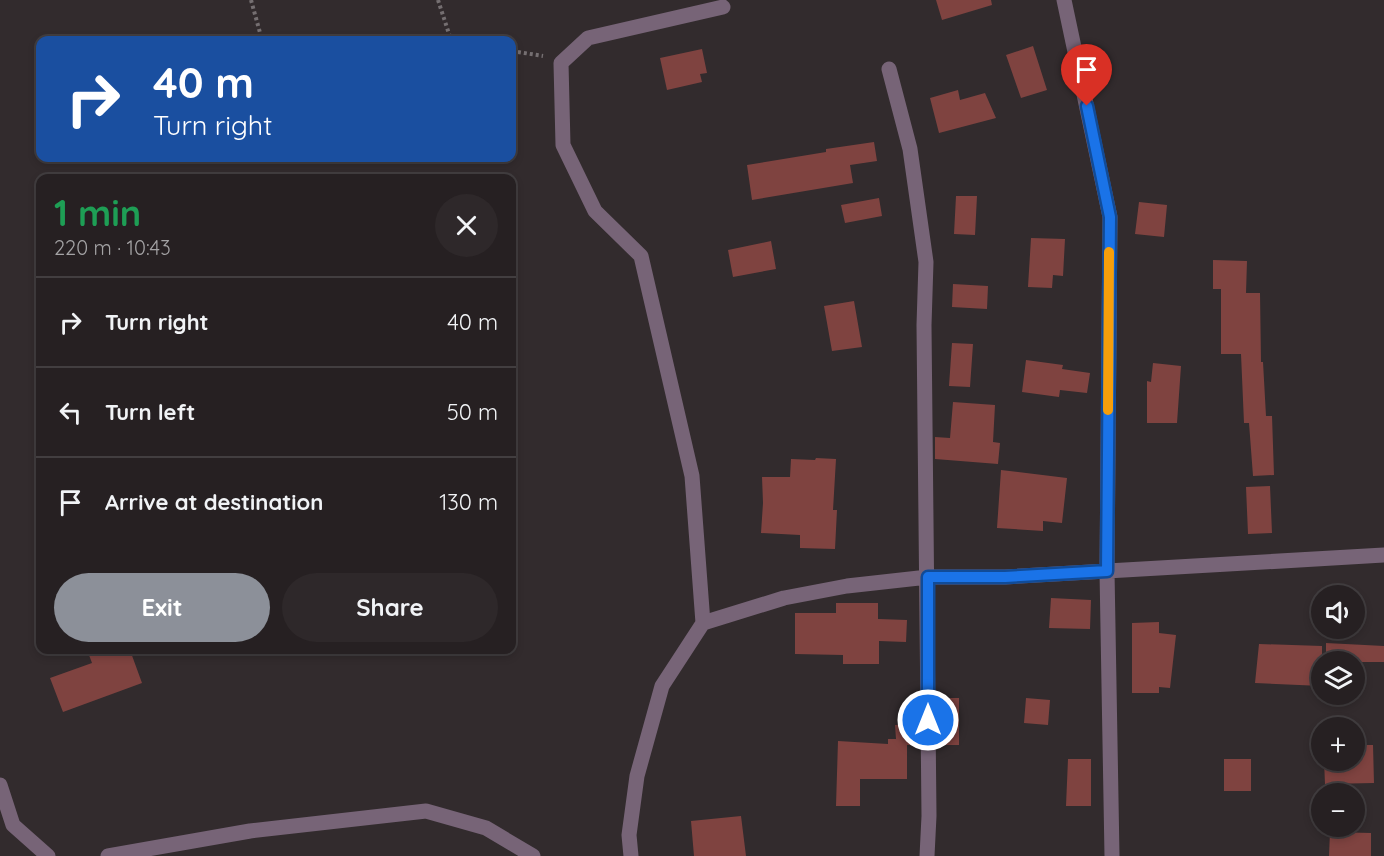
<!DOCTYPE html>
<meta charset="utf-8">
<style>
body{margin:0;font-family:Quicksand,sans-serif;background:#2e282a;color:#f1f3f6;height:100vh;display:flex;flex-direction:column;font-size:22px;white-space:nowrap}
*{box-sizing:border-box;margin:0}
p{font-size:20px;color:#a4a3a5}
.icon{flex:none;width:33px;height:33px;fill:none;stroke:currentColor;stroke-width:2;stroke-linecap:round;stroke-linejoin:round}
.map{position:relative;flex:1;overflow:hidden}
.side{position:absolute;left:36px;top:174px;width:480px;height:480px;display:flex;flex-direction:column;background:#262022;border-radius:12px;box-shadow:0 3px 9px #0003,0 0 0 2px #423e40}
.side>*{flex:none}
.hud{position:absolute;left:36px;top:36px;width:480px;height:126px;border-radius:12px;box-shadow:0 3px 9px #0003,0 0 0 2px #423e40;background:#1a4fa0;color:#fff;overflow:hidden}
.tools{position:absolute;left:1311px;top:585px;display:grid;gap:12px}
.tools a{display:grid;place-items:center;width:54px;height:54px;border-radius:50%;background:#262022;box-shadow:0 3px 9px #0003,0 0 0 2px #423e40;font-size:30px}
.pin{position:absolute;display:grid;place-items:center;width:51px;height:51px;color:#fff;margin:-62px -26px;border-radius:50% 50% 50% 0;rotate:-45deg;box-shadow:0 0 6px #0007}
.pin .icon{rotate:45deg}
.me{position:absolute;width:66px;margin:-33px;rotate:0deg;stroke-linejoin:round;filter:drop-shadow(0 0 4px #0008)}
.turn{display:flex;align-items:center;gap:21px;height:126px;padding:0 18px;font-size:27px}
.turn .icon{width:78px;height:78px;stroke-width:2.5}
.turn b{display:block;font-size:42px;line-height:51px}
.round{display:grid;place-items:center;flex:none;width:63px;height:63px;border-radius:32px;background:#2e282a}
.overview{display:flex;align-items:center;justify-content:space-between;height:102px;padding:0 18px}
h1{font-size:36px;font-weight:700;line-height:45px;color:#1e9e55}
.action{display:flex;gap:12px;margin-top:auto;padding:12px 18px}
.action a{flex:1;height:69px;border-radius:36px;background:#8c9099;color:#fff;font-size:24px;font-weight:700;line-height:69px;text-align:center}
.action a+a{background:#2e282a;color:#f1f3f6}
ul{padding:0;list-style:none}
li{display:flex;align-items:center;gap:18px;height:90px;padding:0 18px;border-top:2px solid #423e40}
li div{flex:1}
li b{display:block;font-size:22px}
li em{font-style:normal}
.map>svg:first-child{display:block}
.building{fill:#7f4340}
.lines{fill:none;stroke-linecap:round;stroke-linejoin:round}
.path{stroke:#756f71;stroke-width:4;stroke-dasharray:3 3;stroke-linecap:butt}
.minor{stroke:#776477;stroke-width:15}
.route-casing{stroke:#114b97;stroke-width:15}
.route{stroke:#1a73e8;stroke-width:10}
.slow{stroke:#f59e0b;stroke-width:10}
</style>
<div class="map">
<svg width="1384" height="856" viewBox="0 0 1384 856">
<rect width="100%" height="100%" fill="#322b2d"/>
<path class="building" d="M 936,0 L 991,0 L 992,5 L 942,20 Z
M 1033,46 L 1047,90 L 1021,98 L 1006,55 Z
M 702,49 L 707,73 L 700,74 L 702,82 L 667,90 L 660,58 Z
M 958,90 L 960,100 L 985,93 L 996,118 L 939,133 L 930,98 Z
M 874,142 L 877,161 L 850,165 L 853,183 L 752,200 L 747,165 L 826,152 L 826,149 Z
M 956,196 L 977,196 L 975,235 L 954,234 Z
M 879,198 L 882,216 L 845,223 L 841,205 Z
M 1139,202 L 1167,205 L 1164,237 L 1135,234 Z
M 1031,238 L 1065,239 L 1063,276 L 1053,275 L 1052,288 L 1028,287 Z
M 771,241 L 776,269 L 733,277 L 728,250 Z
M 1213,260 L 1247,261 L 1246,293 L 1260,293 L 1261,362 L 1263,362 L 1266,416 L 1272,416 L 1274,475 L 1253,476 L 1249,423 L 1244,423 L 1241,354 L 1221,354 L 1221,289 L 1213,289 Z
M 953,284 L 988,286 L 987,309 L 952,307 Z
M 854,301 L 862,347 L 832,351 L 824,306 Z
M 952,343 L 973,344 L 970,387 L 949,386 Z
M 1026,360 L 1063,365 L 1062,369 L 1090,373 L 1087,393 L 1060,390 L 1059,397 L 1022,392 Z
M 1153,363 L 1181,366 L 1177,423 L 1147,423 L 1147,381 L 1151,382 Z
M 953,402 L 995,405 L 993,442 L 1000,443 L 998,464 L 935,459 L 935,437 L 950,438 Z
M 816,458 L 836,459 L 833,510 L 837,510 L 835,549 L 800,548 L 800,535 L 761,533 L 763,503 L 762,477 L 790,477 L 791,459 L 815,460 Z
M 1001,470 L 1067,478 L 1062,523 L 1043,521 L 1043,531 L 997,528 Z
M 1270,486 L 1272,533 L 1248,534 L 1246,487 Z
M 1051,598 L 1091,600 L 1090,629 L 1049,628 Z
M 836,603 L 878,603 L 878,619 L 907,620 L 906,642 L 879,641 L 879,664 L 843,664 L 843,655 L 795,654 L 795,613 L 836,613 Z
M 1159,622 L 1159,633 L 1176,635 L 1170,688 L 1159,687 L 1159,693 L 1132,693 L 1132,623 Z
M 1326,643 L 1384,646 L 1384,662 L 1326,662 Z
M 1259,644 L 1322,646 L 1322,686 L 1255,683 Z
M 105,650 L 130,650 L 142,683 L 63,712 L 50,678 L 92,663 L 89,655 Z
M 940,698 L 959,698 L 959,745 L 938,745 Z
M 1026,698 L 1050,700 L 1048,725 L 1024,723 Z
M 918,724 L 919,745 L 907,745 L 907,779 L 860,779 L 860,806 L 836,806 L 838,741 L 888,744 L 888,739 L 896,739 L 895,725 Z
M 1354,745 L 1373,745 L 1374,783 L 1325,784 L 1324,760 L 1354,760 Z
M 1068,759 L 1091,759 L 1091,806 L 1066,806 Z
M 1224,759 L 1251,759 L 1251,791 L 1224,791 Z
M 741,816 L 746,856 L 694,856 L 691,821 Z
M 1330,832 L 1371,833 L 1371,856 L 1329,856 Z"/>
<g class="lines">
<path class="path" d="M 251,0 L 262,40
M 438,0 L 451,40
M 512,51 L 543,56"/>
<path class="minor" d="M 1064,0 L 1110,217 L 1107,571 L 1112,856
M 889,69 L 910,149 L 926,262 L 924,325 L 929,816 L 927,856
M 703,623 L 784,598 L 847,586 L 928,577 L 1005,577 L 1384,555
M 0,785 L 13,825 L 48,856
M 108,856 L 250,831 L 426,811 L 486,828 L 533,856
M 631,856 L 629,835 L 637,776 L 662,686 L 703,623 L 692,476 L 641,256 L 595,211 L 563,145 L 561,63 L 588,38 L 723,7"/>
</g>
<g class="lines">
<g class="route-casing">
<path id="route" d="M 928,720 L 928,577 L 1005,577 L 1107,571 L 1110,217 L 1087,106"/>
</g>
<use href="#route" class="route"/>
<path class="slow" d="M 1108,410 L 1109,252"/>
</g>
</svg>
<div class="tools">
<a><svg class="icon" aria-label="sound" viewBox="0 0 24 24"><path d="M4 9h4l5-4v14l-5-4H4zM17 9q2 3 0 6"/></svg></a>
<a><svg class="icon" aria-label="layers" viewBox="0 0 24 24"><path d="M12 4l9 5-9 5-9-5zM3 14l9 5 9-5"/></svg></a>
<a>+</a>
<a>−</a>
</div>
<div class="pin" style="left:1087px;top:106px;background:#d93025"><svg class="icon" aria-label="arrive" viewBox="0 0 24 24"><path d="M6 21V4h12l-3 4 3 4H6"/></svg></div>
<svg class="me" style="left:928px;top:720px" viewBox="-20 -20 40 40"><circle r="17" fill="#1a73e8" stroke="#fff" stroke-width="3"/><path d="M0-11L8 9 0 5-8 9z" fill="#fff"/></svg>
<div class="hud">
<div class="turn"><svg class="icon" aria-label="right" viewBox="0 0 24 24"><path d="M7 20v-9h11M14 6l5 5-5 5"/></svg><div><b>40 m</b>Turn right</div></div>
</div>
<section class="side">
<div class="overview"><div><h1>1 min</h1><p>220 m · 10:43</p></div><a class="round"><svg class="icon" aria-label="close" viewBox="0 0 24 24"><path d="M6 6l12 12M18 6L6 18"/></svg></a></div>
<ul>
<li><svg class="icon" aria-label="right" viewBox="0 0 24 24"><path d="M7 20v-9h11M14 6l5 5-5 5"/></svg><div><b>Turn right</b></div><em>40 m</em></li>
<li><svg class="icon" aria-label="left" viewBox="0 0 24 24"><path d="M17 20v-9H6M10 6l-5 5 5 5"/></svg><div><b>Turn left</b></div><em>50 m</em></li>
<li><svg class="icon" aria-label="arrive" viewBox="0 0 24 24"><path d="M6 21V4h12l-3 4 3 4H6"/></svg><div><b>Arrive at destination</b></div><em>130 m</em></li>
</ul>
<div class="action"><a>Exit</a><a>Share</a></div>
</section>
</div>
